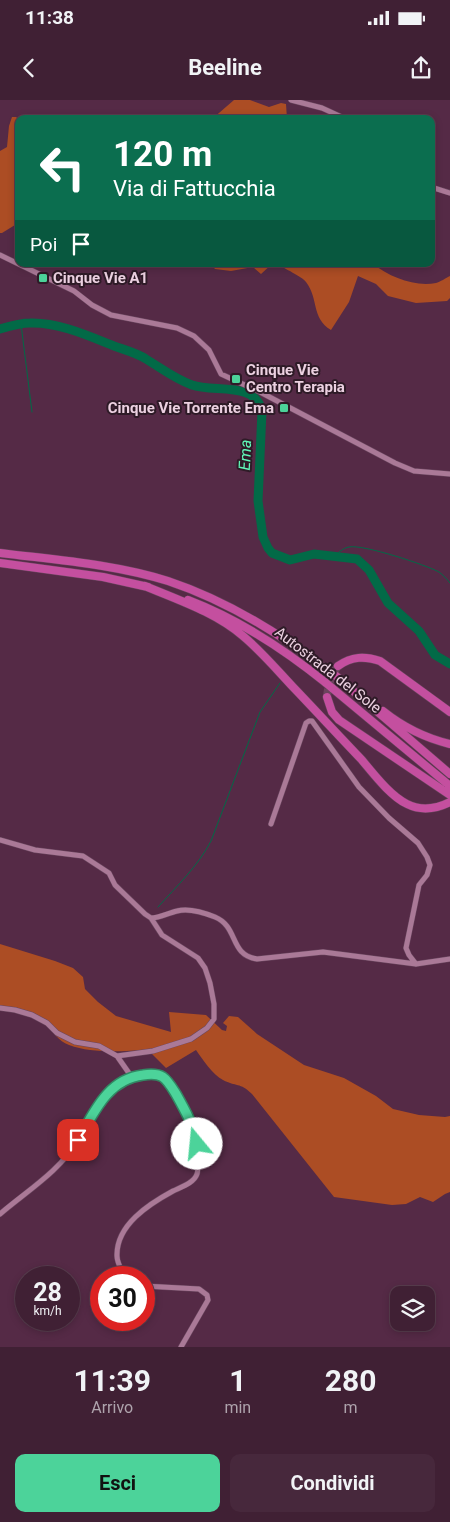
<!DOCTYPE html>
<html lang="it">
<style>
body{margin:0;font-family:Roboto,sans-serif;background:#47283c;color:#f1f3f6;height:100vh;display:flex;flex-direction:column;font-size:19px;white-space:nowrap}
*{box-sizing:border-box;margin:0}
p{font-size:16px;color:#aea3ac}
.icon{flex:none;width:28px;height:28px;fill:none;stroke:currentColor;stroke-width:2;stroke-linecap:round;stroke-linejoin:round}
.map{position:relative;height:1247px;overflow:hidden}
.details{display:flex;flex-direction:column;background:#402034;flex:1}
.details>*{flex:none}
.banner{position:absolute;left:15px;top:15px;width:420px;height:152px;border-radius:10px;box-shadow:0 2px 8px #0003,0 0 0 1px #593e4f;background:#0b6e4f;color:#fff;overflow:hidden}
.controls{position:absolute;left:390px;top:1186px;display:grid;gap:10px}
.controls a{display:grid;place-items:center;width:45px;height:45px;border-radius:10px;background:#402034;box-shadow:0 2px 8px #0003,0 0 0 1px #593e4f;font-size:25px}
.speed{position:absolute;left:15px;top:1166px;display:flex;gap:10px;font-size:25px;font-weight:700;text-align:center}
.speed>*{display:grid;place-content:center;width:65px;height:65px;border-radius:50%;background:#402034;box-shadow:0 2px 8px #0003,0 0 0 1px #593e4f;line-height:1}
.speed small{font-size:12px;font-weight:400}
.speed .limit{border:8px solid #d22;background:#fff;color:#111}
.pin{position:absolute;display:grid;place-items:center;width:42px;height:42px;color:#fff;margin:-21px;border-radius:10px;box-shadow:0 2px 8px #0006}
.me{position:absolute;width:55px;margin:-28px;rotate:343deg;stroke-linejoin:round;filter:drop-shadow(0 0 4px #0008)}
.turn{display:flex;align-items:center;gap:18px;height:105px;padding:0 15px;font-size:22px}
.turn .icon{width:65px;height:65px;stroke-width:2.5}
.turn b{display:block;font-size:35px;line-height:42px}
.then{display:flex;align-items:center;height:48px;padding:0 15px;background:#0003;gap:10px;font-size:19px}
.eta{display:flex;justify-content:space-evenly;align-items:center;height:85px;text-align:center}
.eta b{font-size:30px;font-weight:700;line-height:35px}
.cta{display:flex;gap:10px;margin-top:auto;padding:10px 15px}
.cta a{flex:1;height:58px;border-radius:10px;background:#4cd39a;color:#111;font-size:20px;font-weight:700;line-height:58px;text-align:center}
.cta a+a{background:#47283c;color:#f1f3f6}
.status{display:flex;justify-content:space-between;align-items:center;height:35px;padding:0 25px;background:#402034;direction:ltr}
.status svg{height:14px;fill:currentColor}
header{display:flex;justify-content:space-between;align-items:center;height:65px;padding:0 15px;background:#402034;font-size:22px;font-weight:700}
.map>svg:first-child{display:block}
.forest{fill:#ac4d24}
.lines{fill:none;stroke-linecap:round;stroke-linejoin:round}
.stream{stroke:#026a47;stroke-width:1}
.river{stroke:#026a47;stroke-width:9}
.highway-tunnel{stroke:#6c435d;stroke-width:8;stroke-dasharray:8 4;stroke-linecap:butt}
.minor-casing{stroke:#6a475f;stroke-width:6}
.highway-casing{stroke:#6a475f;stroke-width:9}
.minor{stroke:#aa7997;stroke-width:5}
.highway{stroke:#c44f9f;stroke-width:8}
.highway-bridge-casing{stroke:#6a475f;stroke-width:9;stroke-linecap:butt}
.highway-bridge{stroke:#c44f9f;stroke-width:8}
.route-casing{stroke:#318964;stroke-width:12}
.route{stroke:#4cd39a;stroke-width:9}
.poi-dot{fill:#4cd39a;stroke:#2e1b27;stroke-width:2}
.labels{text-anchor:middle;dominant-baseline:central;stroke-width:4;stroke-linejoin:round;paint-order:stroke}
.poi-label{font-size:15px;font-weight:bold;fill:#ecd1e1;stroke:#2e1b27;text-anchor:start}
.street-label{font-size:15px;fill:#ecd1e1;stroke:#2e1b27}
.water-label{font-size:16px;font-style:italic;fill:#60f8b7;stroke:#2e1b27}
</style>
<div class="status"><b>11:38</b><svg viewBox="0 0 49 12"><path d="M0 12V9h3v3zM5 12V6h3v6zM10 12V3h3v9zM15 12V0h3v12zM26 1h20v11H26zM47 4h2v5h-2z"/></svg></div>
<header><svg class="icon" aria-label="back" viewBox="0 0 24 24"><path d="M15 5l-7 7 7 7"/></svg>Beeline<svg class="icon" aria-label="share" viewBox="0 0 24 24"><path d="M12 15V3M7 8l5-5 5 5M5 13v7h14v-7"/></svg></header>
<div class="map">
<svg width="450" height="1247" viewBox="0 0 450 1247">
<rect width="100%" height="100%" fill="#552a46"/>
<path class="forest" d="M 234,0 L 250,0 L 269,7 L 281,3 L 286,4 L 287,19 L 212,19 Z
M 12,17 L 16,17 L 19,19 L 19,120 L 15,125 L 2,133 L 0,133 L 0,51 L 7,47 L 9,26 Z
M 211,164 L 272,164 L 261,174 L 253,167 L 231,171 L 215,169 Z
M 276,164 L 373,164 C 390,177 414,187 436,183 C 440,182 446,178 450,176 L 450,198 L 447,201 L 416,203 L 388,196 L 376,184 L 358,176 L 349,202 L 331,230 C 311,218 319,199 306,182 C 302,177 296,175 290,171 C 285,169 281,165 276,164 Z
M 0,844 L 55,861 L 73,868 L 83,877 L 85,889 L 98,902 L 116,916 L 171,932 L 169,912 L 206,915 L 222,930 L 226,931 L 227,926 L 223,923 L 229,916 L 238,917 L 257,934 L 304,965 L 344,978 L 376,996 L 393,1009 L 419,1015 L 445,1017 L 450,1016 L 450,1092 L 445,1094 L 433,1102 L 420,1097 L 406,1104 L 392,1105 L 334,1097 L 252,994 C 240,982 236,987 223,980 C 212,974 203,960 196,950 L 166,968 L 148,950 C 123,951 93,954 69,945 C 58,941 54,932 46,925 C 38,918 11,908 0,907 Z"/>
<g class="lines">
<path class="stream" d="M 21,224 L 32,312
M 333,457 C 338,453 343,448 349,447 C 363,444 426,465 439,472 C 443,475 447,479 450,483
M 158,807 C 177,786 198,766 211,741 L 260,612 L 280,583"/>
<path class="river" d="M 0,229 C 10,226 20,223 30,223 C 58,222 89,236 114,246 C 125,250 137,253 146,259 C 161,268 175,279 192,285 C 214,293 255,281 262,311 L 258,401 L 263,437 L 268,448 L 272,453 L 290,460 L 314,454 L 357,459 L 369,470 L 388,503 L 419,531 L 435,555 L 450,564"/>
<path class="highway-tunnel" d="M 327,597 C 328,585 331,575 338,566"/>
<g class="minor-casing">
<path id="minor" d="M 291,0 L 322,8 L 346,19
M 431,87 L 450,93
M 0,155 L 74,191 L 92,205 L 111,215 L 177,228 L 194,236 L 209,250 L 221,274 L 260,292 L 395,363 L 414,371 L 450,374
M 271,724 L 306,623 L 309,621 L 312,621 L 359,687 L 389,718 L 418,743 L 427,757 L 430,765 L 427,775 L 419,785 L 406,848 L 409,855 L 416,864
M 0,740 L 35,750 L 83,756 L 109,773 L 115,785 L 145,814 L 151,818 L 162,835 L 198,858 L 205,868 L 210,883 L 214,904 L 214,919 L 207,928 L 191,939 L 153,951 L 117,956
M 151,818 C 160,818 168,813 177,811 C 188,808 205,813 215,817 C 239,827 229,855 257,859 L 323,852 L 416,864 L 450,859
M 0,908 L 15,910 L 32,915 L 47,923 L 57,933 L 75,942 L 99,946 L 117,956 L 131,976
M 0,1114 C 28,1090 59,1072 79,1039 C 93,1017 104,986 131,976 C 142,972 161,971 168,983 C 184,1008 199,1032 198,1063 C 198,1066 198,1071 197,1074 C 194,1083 181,1087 173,1091 C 149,1104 116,1125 117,1156 C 117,1163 122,1171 125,1178
M 144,1186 L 199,1189 L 207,1195 L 208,1200 L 181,1247"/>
</g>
<g class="highway-casing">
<path id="highway" d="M 0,453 C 56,460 114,464 168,481 C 228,501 281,534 330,572
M 0,463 L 103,477 L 148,487
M 145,486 C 178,500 215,512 243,536 C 261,551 277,570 293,587 C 316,611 338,635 361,659 C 373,673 390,696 407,704 C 421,711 436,709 450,702
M 188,500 C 238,519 284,549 326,583
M 338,566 C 352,556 365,556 380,561 L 450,612
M 336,576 L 450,674
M 332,588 L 450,686
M 327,597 L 332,612 L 339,620 L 450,695
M 383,611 C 403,627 425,638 450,644"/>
</g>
<use href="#minor" class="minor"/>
<use href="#highway" class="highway"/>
<g class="highway-bridge-casing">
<path id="highway-bridge" d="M 330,572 L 336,576
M 326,583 L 332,588"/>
</g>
<use href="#highway-bridge" class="highway-bridge"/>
</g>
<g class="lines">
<g class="route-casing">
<path id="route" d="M 78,1040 C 94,1012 108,979 143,975 C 163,972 166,978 176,994 C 185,1010 194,1026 197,1044"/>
</g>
<use href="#route" class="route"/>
</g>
<g class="poi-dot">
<rect x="38" y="173" width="10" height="10" rx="2.5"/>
<rect x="231" y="274" width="10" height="10" rx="2.5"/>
<rect x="279" y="303" width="10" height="10" rx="2.5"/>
</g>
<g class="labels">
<g class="poi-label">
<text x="53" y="178">Cinque Vie A1</text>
<text x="246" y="270">Cinque Vie<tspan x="246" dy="17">Centro Terapia</tspan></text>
<text x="274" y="308" text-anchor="end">Cinque Vie Torrente Ema</text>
</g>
<g class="street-label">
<text transform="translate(328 570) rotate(38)">Autostrada del Sole</text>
</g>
<g class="water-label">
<text transform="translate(245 355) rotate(-87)">Ema</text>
</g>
</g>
</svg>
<div class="controls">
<a><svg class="icon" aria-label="layers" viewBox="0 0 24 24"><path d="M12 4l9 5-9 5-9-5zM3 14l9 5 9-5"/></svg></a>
</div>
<div class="speed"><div>28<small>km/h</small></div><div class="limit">30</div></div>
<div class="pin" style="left:78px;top:1040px;background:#d93025"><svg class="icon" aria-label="arrive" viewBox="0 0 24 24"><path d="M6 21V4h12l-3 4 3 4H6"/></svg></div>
<svg class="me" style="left:197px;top:1044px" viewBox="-20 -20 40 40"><circle r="19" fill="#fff"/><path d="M0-13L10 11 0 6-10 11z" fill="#4cd39a"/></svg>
<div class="banner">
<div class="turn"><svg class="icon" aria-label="left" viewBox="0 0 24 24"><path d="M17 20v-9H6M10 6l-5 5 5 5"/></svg><div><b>120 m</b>Via di Fattucchia</div></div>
<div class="then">Poi<svg class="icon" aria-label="arrive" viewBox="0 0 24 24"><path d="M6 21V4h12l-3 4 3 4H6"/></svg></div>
</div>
</div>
<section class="details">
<div class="eta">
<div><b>11:39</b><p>Arrivo</p></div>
<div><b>1</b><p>min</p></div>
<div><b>280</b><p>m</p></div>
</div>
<div class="cta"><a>Esci</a><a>Condividi</a></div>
</section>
